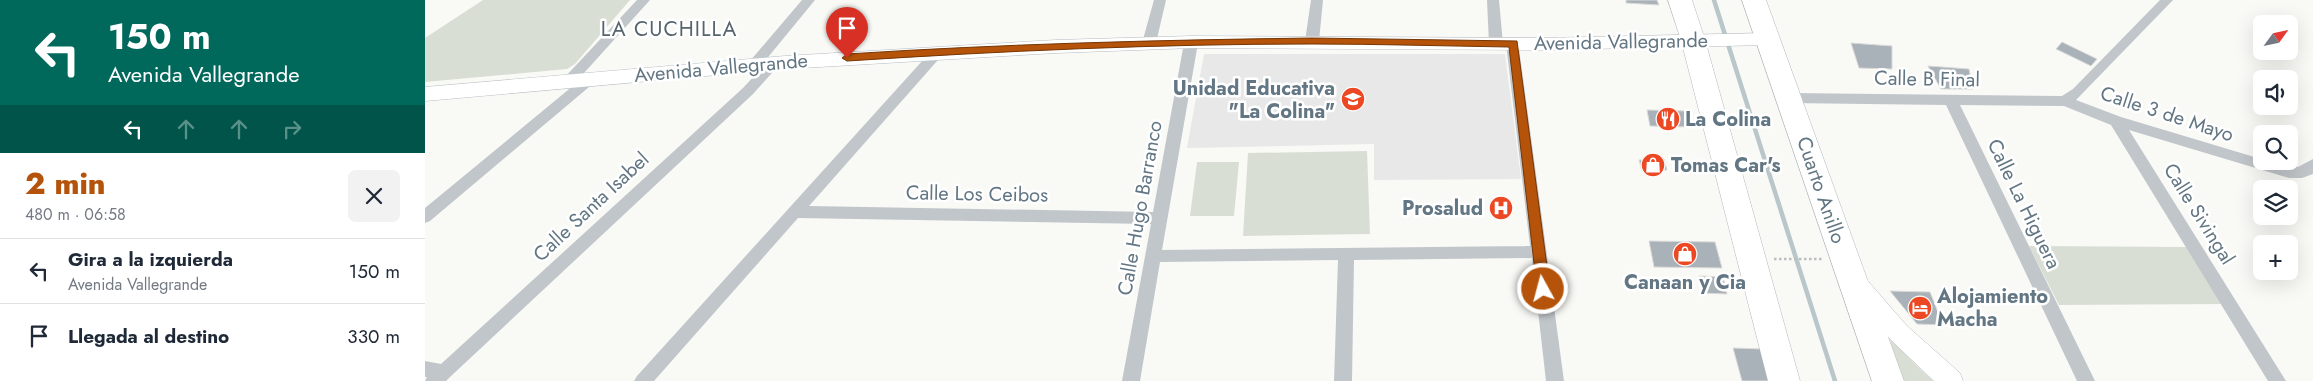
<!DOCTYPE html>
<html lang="es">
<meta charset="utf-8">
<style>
body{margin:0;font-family:Jost,sans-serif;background:#f2f2f3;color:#1f2937;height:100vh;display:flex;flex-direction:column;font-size:19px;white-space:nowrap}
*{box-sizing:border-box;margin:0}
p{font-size:16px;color:#747a83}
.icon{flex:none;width:28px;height:28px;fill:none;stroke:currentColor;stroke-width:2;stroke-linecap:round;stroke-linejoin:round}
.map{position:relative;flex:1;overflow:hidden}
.sheet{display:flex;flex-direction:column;background:#fff;width:425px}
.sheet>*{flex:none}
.hud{background:#00695c;color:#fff;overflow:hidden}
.needle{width:32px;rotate:57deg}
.fabs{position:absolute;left:1828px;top:15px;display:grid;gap:10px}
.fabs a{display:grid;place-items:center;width:45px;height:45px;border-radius:8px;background:#fff;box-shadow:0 5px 20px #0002;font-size:25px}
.pin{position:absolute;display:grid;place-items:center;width:42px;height:42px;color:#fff;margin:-51px -21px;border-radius:50% 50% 50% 0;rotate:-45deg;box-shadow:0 0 5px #0007}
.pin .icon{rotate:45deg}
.me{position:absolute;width:55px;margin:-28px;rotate:353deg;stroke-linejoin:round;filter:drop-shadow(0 0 4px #0008)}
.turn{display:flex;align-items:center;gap:18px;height:105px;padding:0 25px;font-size:22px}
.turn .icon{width:65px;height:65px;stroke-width:2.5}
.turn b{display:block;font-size:35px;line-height:42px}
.lanes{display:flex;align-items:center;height:48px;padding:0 25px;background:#0003;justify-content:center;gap:25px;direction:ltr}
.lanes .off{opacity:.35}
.round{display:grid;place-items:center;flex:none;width:52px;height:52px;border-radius:8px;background:#f2f2f3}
.headline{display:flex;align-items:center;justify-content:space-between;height:85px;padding:0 25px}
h1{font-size:30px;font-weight:800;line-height:38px;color:#b45309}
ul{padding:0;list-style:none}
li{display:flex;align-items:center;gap:15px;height:65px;padding:0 25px;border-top:1px solid #e0e1e3}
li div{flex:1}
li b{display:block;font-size:19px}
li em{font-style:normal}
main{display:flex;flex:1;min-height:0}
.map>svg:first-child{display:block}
.built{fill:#e7e8e7}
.green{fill:#d9ded5}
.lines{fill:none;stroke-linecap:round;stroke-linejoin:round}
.stream{stroke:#b9c7ca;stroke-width:4.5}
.building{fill:#a8b2b8;stroke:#dbdad8}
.secondary-casing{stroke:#b6bcc1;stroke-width:1}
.highway-casing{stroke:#b4b9bd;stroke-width:1}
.path{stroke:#bbbfc2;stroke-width:2.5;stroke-dasharray:2.5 2.5;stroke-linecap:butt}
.street{fill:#c1c6ca;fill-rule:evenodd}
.secondary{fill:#fff;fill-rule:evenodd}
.highway{fill:#fff;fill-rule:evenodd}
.route{fill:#b45309;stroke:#753606}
.labels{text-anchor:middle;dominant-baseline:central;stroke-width:5;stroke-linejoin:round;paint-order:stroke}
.street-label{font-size:20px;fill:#627683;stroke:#fff}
.poi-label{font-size:20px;font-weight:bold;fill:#627683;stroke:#fff;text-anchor:start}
.neighbourhood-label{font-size:21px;letter-spacing:1px;fill:#55646d;stroke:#fff}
</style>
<main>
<section class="sheet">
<div class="hud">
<div class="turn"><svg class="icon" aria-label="left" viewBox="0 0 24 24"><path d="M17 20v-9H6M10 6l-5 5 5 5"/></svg><div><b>150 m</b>Avenida Vallegrande</div></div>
<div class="lanes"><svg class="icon" aria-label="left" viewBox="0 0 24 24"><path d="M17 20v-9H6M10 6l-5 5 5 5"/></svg><svg class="icon off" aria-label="ahead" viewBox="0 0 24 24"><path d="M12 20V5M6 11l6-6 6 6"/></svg><svg class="icon off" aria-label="ahead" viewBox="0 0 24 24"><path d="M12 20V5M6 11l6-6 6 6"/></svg><svg class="icon off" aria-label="right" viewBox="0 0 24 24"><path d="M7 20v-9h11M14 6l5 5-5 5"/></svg></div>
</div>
<div class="headline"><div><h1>2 min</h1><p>480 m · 06:58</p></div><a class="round"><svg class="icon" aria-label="close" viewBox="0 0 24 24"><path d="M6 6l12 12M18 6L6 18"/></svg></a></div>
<ul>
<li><svg class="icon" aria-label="left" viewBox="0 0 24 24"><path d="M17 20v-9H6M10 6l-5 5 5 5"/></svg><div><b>Gira a la izquierda</b><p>Avenida Vallegrande</p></div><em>150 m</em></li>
<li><svg class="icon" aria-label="arrive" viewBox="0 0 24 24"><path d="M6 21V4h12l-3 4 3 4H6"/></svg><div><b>Llegada al destino</b></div><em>330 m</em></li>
</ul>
</section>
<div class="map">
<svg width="1888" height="381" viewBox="0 0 1888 381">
<rect width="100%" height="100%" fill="#f9f9f6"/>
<path class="built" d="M 779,54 L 1080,54 L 1096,179 L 949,180 L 949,144 L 762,148 Z"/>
<path class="green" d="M 58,0 L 205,0 L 150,64 L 142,69 L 0,82 L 0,38 Z
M 942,151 L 945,234 L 818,236 L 823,153 Z
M 772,162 L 814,162 L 809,216 L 765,216 Z
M 1604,246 L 1762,247 L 1797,304 L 1634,305 Z
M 1463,334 L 1493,367 L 1509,381 L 1478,381 Z"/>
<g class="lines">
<path class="stream" d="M 1289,0 L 1410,381"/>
</g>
<path class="building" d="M 1201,0 L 1232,0 L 1234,5 L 1201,3 Z
M 1637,42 L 1672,59 L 1666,66 L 1631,49 Z
M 1426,43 L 1467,46 L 1467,69 L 1434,68 Z
M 1503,66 L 1544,69 L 1548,89 L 1516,89 Z
M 1222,110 L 1261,111 L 1265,127 L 1225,126 Z
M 1239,159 L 1242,170 L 1217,171 L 1214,160 Z
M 1224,241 L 1290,242 L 1297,268 L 1229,267 Z
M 1274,276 L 1298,277 L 1302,294 L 1277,293 Z
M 1465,291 L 1505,292 L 1518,325 L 1492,324 Z
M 1308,348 L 1337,349 L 1346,381 L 1317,381 Z"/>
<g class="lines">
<g class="secondary-casing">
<path id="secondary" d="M 1343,33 L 1350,35 L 1352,39 L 1350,43 L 1343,45 L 1118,50 L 767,48 L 631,53 L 360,69 L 0,101 L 0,87 L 360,56 L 631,40 L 767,36 L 1118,38 Z
M 1434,278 L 1442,280 L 1482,326 L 1535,373 L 1538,381 L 1509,381 L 1466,340 L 1426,294 L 1423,287 L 1426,280 Z"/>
</g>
<g class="highway-casing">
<path id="highway" d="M 1243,0 L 1267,0 L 1280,40 L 1375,381 L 1343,381 L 1256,40 Z
M 1317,0 L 1341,0 L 1479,381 L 1447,381 Z"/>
</g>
<path class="path" d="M 1349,259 L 1398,259"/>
<path class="street" d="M 212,0 L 225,0 L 150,83 L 140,83 L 138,80 L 140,77 Z
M 377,0 L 390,0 L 335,67 L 325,67 L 323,64 L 325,61 Z
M 729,0 L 741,0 L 731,43 L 724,47 L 717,43 Z
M 886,0 L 898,0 L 894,41 L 887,45 L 880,41 Z
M 1062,0 L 1074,0 L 1078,44 L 1071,48 L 1064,44 Z
M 1735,0 L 1748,0 L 1651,100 L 1696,117 L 1836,159 L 1836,161 L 1873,167 L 1888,159 L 1888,174 L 1877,178 L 1864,178 L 1704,130 L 1861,381 L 1843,381 L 1686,125 L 1639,106 L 1535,105 L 1670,381 L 1652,381 L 1521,105 L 1364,103 L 1359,101 L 1357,98 L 1359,95 L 1364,93 L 1637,96 L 1648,89 Z
M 766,39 L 773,43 L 737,250 L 1105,246 L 1081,44 L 1083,41 L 1093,41 L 1139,381 L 1121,381 L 1107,258 L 929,260 L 927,381 L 909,381 L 913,260 L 735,262 L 715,381 L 697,381 L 726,224 L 373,218 L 229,381 L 209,381 L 212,376 L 508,49 L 513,47 L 520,52 L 384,206 L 728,212 L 759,43 Z
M 349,58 L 356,63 L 328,94 L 25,377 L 21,381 L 0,381 L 2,377 L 0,377 L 0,361 L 16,364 L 318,88 L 344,60 Z
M 165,74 L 170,76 L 172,79 L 170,82 L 5,221 L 0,223 L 0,208 L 160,76 Z"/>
<use href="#secondary" class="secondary"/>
<use href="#highway" class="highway"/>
</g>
<path class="route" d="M 887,38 L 1092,41 L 1125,289 L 1123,292 L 1118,294 L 1112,289 L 1084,47 C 1018,46 953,44 887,44 C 732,44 577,51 422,61 L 417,58 L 422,54 C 577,44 732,40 887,38 Z"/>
<defs>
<g id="school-disc" transform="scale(1.25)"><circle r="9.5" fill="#ec4823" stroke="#fff"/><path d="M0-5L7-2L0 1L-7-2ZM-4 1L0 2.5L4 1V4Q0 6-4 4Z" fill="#fff"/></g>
<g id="restaurant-disc" transform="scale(1.25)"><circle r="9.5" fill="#ec4823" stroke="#fff"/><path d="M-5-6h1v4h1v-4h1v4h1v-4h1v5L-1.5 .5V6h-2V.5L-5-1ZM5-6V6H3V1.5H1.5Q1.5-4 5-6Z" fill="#fff"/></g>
<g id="shop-disc" transform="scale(1.25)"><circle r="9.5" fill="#ec4823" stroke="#fff"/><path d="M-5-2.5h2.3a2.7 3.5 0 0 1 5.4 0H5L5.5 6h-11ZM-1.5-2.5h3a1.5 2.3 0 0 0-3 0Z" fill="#fff"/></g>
<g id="hospital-disc" transform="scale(1.25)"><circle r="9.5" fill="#ec4823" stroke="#fff"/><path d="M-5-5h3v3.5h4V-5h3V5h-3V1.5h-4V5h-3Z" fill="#fff"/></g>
<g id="hotel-disc" transform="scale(1.25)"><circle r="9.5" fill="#ec4823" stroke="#fff"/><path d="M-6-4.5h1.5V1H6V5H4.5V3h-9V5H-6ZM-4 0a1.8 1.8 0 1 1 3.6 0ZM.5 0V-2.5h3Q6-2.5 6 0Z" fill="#fff"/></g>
</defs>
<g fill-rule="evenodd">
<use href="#school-disc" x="928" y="99"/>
<use href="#restaurant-disc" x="1243" y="119"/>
<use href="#shop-disc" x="1228" y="165"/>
<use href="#hospital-disc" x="1076" y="208"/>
<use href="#shop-disc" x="1260" y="254"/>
<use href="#hotel-disc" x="1495" y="308"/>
</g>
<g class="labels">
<g class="street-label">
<text transform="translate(1196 42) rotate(-1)">Avenida Vallegrande</text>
<text transform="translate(296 68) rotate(-5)">Avenida Vallegrande</text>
<text transform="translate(1502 79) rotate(1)">Calle B Final</text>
<text transform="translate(1742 114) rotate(18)">Calle 3 de Mayo</text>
<text transform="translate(1396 190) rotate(71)">Cuarto Anillo</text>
<text transform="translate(552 194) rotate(1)">Calle Los Ceibos</text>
<text transform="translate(1599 204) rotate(64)">Calle La Higuera</text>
<text transform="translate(166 207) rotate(-43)">Calle Santa Isabel</text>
<text transform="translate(715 208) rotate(-80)">Calle Hugo Barranco</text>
<text transform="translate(1774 214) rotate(58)">Calle Sivingal</text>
</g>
<g class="poi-label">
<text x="910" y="88" text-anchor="end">Unidad Educativa<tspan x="910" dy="23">"La Colina"</tspan></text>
<text x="1260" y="119">La Colina</text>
<text x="1246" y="165">Tomas Car's</text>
<text x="1058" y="208" text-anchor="end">Prosalud</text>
<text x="1260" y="282" text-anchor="middle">Canaan y Cia</text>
<text x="1512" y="296">Alojamiento<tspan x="1512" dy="23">Macha</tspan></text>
</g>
<g class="neighbourhood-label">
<text x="244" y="29">LA CUCHILLA</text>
</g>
</g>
</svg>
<div class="fabs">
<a><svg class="needle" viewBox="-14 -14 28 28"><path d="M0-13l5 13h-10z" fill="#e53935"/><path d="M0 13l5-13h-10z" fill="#747a83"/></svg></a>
<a><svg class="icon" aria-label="sound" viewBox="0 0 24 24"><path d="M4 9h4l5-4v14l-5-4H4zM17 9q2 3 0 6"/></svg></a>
<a><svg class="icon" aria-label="search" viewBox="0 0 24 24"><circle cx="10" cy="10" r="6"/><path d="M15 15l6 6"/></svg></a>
<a><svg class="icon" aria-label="layers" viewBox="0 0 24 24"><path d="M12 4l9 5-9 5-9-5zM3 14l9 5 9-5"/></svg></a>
<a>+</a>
</div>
<div class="pin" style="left:422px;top:58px;background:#d93025"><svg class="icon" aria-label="arrive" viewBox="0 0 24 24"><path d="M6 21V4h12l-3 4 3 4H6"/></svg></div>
<svg class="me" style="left:1118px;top:289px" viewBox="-20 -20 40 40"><circle r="17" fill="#b45309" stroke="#fff" stroke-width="3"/><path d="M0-11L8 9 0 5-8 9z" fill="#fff"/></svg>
</div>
</main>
